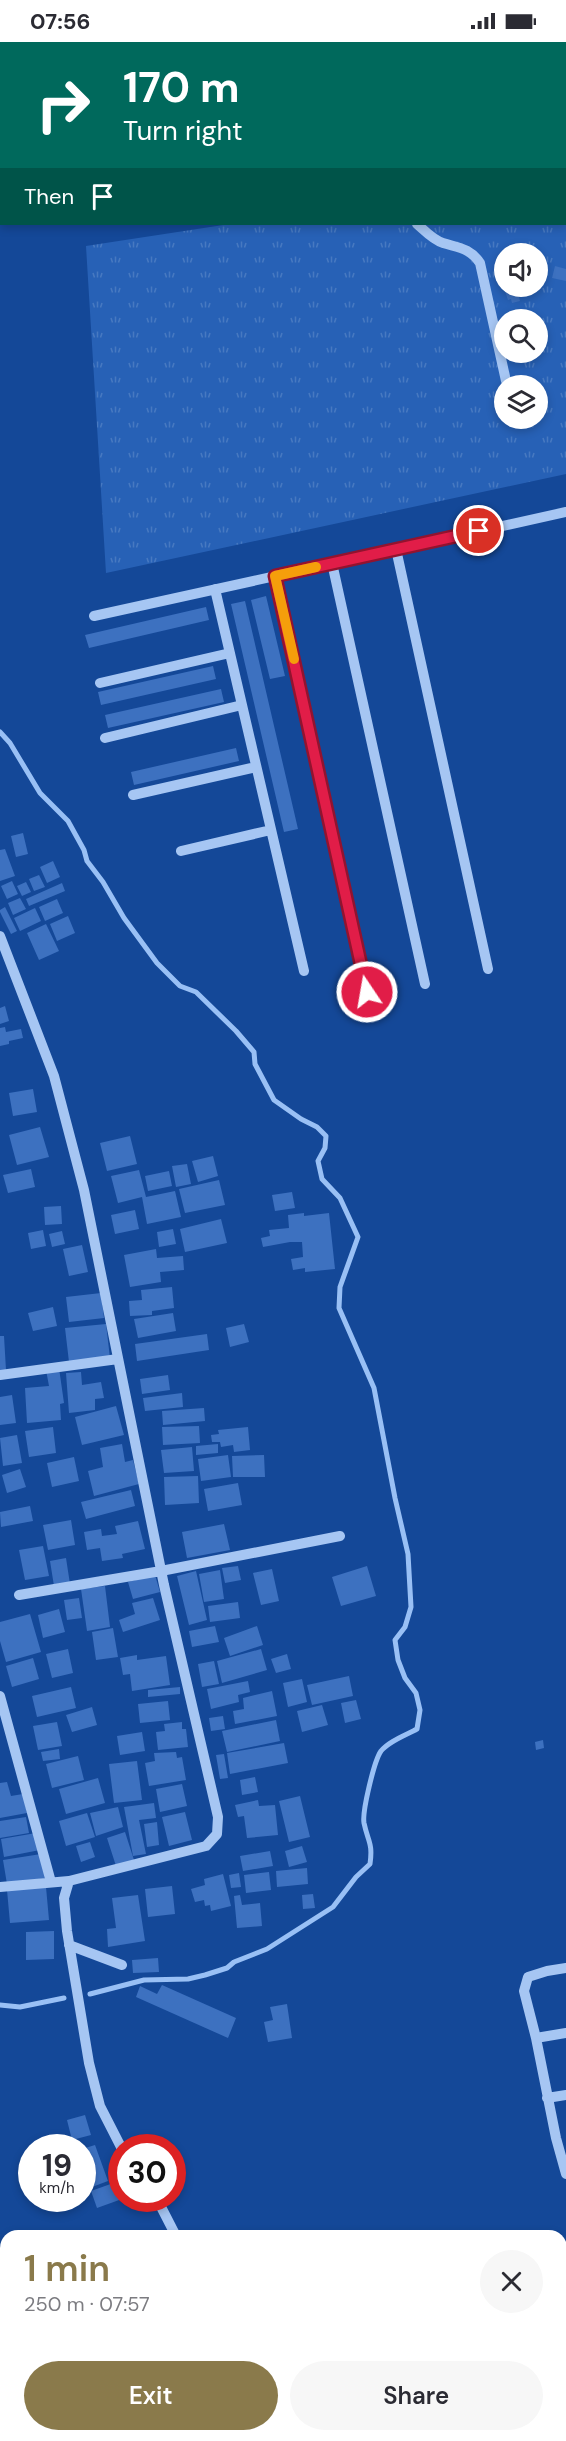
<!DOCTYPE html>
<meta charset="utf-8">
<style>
body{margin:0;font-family:"DM Sans",sans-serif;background:#f7f7f7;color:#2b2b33;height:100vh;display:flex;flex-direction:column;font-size:22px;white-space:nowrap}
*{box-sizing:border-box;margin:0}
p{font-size:20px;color:#7c7c81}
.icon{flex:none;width:33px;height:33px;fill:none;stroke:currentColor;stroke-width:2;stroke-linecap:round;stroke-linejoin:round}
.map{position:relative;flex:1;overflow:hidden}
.sheet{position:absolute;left:0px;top:2188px;width:567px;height:212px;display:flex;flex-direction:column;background:#fff;border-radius:18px 18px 0 0;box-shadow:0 3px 9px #0003}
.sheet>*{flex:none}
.banner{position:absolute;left:0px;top:0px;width:567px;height:183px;box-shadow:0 3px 9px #0003;background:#00695c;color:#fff;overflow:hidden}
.controls{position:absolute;left:494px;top:201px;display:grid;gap:12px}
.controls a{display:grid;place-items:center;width:54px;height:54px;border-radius:50%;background:#fff;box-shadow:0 3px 9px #0003;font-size:30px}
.speed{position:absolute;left:18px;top:2092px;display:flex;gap:12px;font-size:30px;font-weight:700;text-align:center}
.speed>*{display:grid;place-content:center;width:78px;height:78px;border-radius:50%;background:#fff;box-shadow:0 3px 9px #0003;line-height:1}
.speed small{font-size:15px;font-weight:400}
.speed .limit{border:9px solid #d22;background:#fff;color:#111}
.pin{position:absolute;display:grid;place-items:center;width:51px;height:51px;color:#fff;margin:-26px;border:3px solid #fff;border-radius:50%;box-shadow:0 2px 6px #0007}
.me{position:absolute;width:66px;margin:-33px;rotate:348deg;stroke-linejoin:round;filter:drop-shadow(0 0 4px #0008)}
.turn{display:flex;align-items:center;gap:21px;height:126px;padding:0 24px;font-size:27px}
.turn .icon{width:78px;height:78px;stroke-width:2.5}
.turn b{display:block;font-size:42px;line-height:51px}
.then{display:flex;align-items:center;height:57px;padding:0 24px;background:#0003;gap:12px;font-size:22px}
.round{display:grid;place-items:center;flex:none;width:63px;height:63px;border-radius:32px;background:#f7f7f7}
.headline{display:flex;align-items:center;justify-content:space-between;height:102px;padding:0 24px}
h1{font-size:36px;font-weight:600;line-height:45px;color:#8a7a4b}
.button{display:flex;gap:12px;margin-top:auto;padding:12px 24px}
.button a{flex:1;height:69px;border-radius:36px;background:#8a7a4b;color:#fff;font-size:24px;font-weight:600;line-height:69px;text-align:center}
.button a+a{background:#f7f7f7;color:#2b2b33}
.status{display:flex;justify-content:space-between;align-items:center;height:42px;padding:0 30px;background:#fff;direction:ltr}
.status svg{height:16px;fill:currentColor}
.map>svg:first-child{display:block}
.grass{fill:url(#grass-tufts);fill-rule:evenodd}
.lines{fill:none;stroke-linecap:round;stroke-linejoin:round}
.stream{stroke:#99c0f5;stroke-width:5}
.building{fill:#3d71c0}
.minor{stroke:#a6c6f3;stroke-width:10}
.route-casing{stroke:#92132f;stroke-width:15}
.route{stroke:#e11d48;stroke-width:10}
.slow{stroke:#f59e0b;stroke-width:10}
</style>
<div class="status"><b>07:56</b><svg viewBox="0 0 49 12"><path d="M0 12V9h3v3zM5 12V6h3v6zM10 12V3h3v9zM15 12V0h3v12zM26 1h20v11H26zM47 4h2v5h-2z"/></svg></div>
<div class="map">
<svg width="566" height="2399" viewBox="0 0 566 2399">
<defs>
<pattern id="grass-tufts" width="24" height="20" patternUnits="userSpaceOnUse" patternTransform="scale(1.5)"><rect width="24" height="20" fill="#2761b6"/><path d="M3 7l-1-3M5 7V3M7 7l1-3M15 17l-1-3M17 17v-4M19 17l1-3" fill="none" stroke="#4779c1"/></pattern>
</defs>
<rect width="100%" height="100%" fill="#144898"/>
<path class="grass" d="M 237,0 L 566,0 L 566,432 L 106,531 L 86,204 L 230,182 L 566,182 L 566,2 ZM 504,212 L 537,212 L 537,244 L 504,244 ZM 504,278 L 537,278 L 537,310 L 504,310 ZM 504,344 L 537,344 L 537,376 L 504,376 Z"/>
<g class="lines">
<path class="stream" d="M 0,690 L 10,701 L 40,751 L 68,779 L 84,808 L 87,819 L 103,840 L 124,876 L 157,921 L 180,944 L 196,950 L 236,989 L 254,1010 L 255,1022 L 274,1058 L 301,1077 L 317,1085 L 326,1094 L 325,1106 L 318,1119 L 322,1137 L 340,1156 L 358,1195 L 340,1245 L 339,1266 L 374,1346 L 395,1456 L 408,1512 L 411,1565 L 405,1585 L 395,1598 L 398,1618 L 405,1636 L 416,1651 L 420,1668 L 417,1687 C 406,1693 389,1699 381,1709 C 374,1719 362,1770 364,1781 C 368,1800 373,1801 370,1822 L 356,1835 L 333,1865 L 267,1907 L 234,1920 L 227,1926 L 205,1933 L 188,1937 L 144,1938 L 90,1952
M 0,1963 L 20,1965 L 64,1956"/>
</g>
<path class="building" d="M 555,224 L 566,227 L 566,239 L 552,236 Z
M 513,244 L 514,248 L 517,247 L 520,259 L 512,261 L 511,257 L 508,258 L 504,246 Z
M 266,554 L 285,634 L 270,637 L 251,558 Z
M 245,559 L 298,787 L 284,790 L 231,562 Z
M 206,565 L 209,578 L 89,606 L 85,593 Z
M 213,624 L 216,637 L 101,663 L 98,650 Z
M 221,647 L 224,660 L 108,686 L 105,673 Z
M 236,706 L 239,719 L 134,743 L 131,730 Z
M 23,791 L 28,812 L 16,815 L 11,794 Z
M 5,807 L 15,834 L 0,839 L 0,808 Z
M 53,819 L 60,835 L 47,841 L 40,825 Z
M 39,833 L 45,845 L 34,849 L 29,837 Z
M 12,839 L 18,852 L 7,857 L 1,844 Z
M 26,840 L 31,850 L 22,854 L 17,844 Z
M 62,841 L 65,849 L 29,864 L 26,857 Z
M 20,856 L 26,867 L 13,873 L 8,861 Z
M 57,857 L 63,871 L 45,879 L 39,865 Z
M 5,865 L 17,889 L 11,892 L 0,870 L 0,868 Z
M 35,866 L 41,879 L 20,889 L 14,876 Z
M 68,874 L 75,891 L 57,899 L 50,882 Z
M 46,882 L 59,909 L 39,918 L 27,891 Z
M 5,964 L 9,979 L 0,982 L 0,966 Z
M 5,985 L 6,990 L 21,987 L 23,996 L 9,999 L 9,1002 L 0,1004 L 0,986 Z
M 33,1047 L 37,1070 L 13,1074 L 9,1051 Z
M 40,1085 L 49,1115 L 17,1123 L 9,1093 Z
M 130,1094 L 137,1122 L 107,1129 L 100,1101 Z
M 213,1114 L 218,1134 L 198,1140 L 192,1119 Z
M 187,1122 L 191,1142 L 176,1145 L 172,1124 Z
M 31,1127 L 35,1145 L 8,1151 L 3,1133 Z
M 139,1128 L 146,1155 L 175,1149 L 181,1175 L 147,1182 L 142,1155 L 118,1161 L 111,1134 Z
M 169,1129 L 172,1144 L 148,1149 L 145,1134 Z
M 219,1138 L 225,1163 L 185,1171 L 179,1147 Z
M 292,1150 L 295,1166 L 275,1169 L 272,1153 Z
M 61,1164 L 62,1182 L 45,1183 L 44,1165 Z
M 135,1168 L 139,1187 L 115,1192 L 111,1173 Z
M 304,1171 L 304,1174 L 329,1171 L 335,1227 L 305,1230 L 305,1226 L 293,1228 L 291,1217 L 303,1215 L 302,1200 L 290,1200 L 263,1205 L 261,1196 L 270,1194 L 269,1188 L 289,1186 L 288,1173 Z
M 221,1177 L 227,1201 L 185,1210 L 180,1187 Z
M 173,1187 L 176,1202 L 159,1205 L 157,1190 Z
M 43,1188 L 46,1204 L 31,1207 L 28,1191 Z
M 62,1189 L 65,1202 L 52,1205 L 49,1192 Z
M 82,1203 L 88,1230 L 69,1234 L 63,1207 Z
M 156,1207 L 157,1216 L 183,1214 L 184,1228 L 160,1230 L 161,1240 L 130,1245 L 124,1213 Z
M 172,1245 L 174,1266 L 152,1269 L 152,1273 L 130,1274 L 129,1259 L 142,1258 L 141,1248 Z
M 101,1251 L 104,1276 L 69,1280 L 66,1255 Z
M 53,1265 L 57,1284 L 33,1289 L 28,1271 Z
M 173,1271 L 176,1289 L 138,1296 L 134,1277 Z
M 106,1282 L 110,1316 L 69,1320 L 65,1286 Z
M 244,1282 L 249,1300 L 230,1305 L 226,1286 Z
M 207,1292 L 209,1308 L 137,1319 L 135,1302 Z
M 0,1294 L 4,1294 L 6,1328 L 0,1328 Z
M 59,1326 L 64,1361 L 60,1362 L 61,1378 L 27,1381 L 25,1346 L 49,1344 L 46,1328 Z
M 81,1330 L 82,1343 L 101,1340 L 104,1356 L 95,1357 L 95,1368 L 69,1371 L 66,1331 Z
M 168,1333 L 170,1348 L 142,1352 L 140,1337 Z
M 182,1351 L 183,1365 L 145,1369 L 143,1356 Z
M 12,1353 L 16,1381 L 0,1383 L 0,1355 Z
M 116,1364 L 124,1393 L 82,1403 L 75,1375 Z
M 204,1366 L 205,1379 L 163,1383 L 162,1369 Z
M 199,1384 L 200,1401 L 163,1403 L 162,1385 Z
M 53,1385 L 56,1411 L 29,1415 L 25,1389 Z
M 248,1385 L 250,1408 L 234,1410 L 233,1403 L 221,1405 L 220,1400 L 212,1400 L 211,1393 L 219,1392 L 218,1388 Z
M 17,1393 L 22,1421 L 3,1424 L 0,1396 Z
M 122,1402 L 125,1420 L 133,1418 L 139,1442 L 94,1454 L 88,1429 L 103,1425 L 100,1406 Z
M 218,1402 L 218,1411 L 196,1413 L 196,1404 Z
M 192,1405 L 194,1429 L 164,1431 L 161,1408 Z
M 228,1413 L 231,1435 L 201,1439 L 198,1417 Z
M 264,1413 L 265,1435 L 233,1435 L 232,1414 Z
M 74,1415 L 79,1439 L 52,1445 L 47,1421 Z
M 20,1427 L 26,1445 L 7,1451 L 2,1433 Z
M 198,1434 L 199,1461 L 165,1463 L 164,1435 Z
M 238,1441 L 242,1463 L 208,1469 L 204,1447 Z
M 131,1448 L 135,1464 L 86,1477 L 81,1460 Z
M 30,1464 L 33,1479 L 1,1485 L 0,1470 Z
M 71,1478 L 75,1503 L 48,1508 L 43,1483 Z
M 138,1479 L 145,1507 L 122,1512 L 123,1516 L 102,1519 L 100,1506 L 87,1508 L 84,1490 L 101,1487 L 102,1494 L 117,1492 L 115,1484 Z
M 224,1482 L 230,1508 L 187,1516 L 182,1490 Z
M 43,1504 L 49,1534 L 25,1538 L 19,1508 Z
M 66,1516 L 70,1542 L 54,1544 L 50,1519 Z
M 238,1524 L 241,1538 L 225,1541 L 222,1526 Z
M 367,1524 L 376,1554 L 341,1564 L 332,1535 Z
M 272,1527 L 279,1559 L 261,1563 L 253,1531 Z
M 220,1528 L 224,1557 L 204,1560 L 199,1532 Z
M 196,1529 L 207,1578 L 189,1583 L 177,1534 Z
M 155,1533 L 160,1550 L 133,1557 L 128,1540 Z
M 105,1544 L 110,1585 L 87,1589 L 81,1547 Z
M 79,1556 L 82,1576 L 67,1578 L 64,1558 Z
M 153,1556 L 160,1578 L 123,1590 L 119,1578 L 135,1572 L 132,1561 Z
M 238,1560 L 240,1576 L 210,1580 L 208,1564 Z
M 59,1567 L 65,1590 L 43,1596 L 38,1573 Z
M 30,1572 L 41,1610 L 6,1620 L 0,1599 L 0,1580 Z
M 215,1584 L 219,1600 L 192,1605 L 189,1589 Z
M 257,1584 L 263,1603 L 230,1614 L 224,1596 Z
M 113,1586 L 118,1615 L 96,1618 L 92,1590 Z
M 68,1607 L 73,1631 L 52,1636 L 46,1612 Z
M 261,1607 L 267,1628 L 222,1641 L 217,1619 Z
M 287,1612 L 291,1627 L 276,1631 L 271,1617 Z
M 137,1613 L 137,1618 L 166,1614 L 170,1643 L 132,1649 L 130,1632 L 123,1633 L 120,1616 Z
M 33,1616 L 39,1637 L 12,1645 L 6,1624 Z
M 214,1619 L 219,1642 L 202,1645 L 198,1622 Z
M 349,1634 L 353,1654 L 312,1663 L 307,1643 Z
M 302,1637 L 307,1660 L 288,1665 L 283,1641 Z
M 248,1639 L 250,1650 L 238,1653 L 239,1660 L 211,1667 L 207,1647 Z
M 71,1645 L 76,1666 L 37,1675 L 32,1654 Z
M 180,1645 L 180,1652 L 148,1655 L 148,1648 Z
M 272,1649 L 277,1674 L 235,1682 L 233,1669 L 244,1667 L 243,1656 Z
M 356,1658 L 361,1677 L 345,1681 L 341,1661 Z
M 168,1659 L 170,1678 L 140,1681 L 138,1662 Z
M 322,1663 L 328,1683 L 302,1690 L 297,1669 Z
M 92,1665 L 97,1683 L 72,1690 L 66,1673 Z
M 223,1674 L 225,1687 L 211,1689 L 209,1676 Z
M 276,1678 L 280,1699 L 227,1710 L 222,1689 Z
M 57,1680 L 62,1704 L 38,1708 L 33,1684 Z
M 182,1680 L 182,1687 L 186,1687 L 188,1705 L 158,1708 L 156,1690 L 165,1689 L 164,1682 Z
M 142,1690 L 145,1709 L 120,1713 L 117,1694 Z
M 543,1698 L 544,1706 L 536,1708 L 535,1700 Z
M 284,1701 L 288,1721 L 230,1732 L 227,1711 Z
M 59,1707 L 60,1717 L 43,1719 L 41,1710 Z
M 176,1710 L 177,1716 L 182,1715 L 186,1738 L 149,1744 L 145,1721 L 155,1719 L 154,1711 Z
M 224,1712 L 228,1736 L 220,1737 L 216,1713 Z
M 78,1714 L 84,1738 L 52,1746 L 46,1722 Z
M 137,1719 L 142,1758 L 114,1761 L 109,1722 Z
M 255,1735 L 258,1750 L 242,1753 L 240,1738 Z
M 98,1736 L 105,1761 L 66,1772 L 59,1747 Z
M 7,1740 L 11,1754 L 23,1752 L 27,1771 L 0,1776 L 0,1741 Z
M 182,1742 L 187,1764 L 160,1770 L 156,1747 Z
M 300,1754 L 310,1795 L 289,1800 L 279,1759 Z
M 258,1758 L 259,1764 L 275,1763 L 278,1793 L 247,1796 L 244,1774 L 238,1775 L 235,1763 Z
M 154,1761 L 156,1776 L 139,1778 L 146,1812 L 133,1814 L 124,1765 Z
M 118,1765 L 123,1785 L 96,1794 L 90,1771 Z
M 185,1770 L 192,1798 L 169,1804 L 162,1775 Z
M 87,1771 L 95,1795 L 66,1804 L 59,1779 Z
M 26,1775 L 29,1791 L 0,1796 L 0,1779 Z
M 157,1780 L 159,1803 L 147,1805 L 144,1782 Z
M 125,1790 L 134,1818 L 116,1824 L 107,1796 Z
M 36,1791 L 40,1808 L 4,1815 L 1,1797 Z
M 90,1800 L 95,1815 L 81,1820 L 76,1804 Z
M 302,1804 L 307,1820 L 289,1825 L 285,1809 Z
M 270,1809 L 273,1824 L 243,1829 L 240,1814 Z
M 41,1812 L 45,1836 L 7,1842 L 3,1818 Z
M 307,1826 L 308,1842 L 277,1845 L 276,1829 Z
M 269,1830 L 271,1848 L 246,1851 L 244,1833 Z
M 239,1831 L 241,1845 L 231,1846 L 229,1833 Z
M 223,1832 L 231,1864 L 211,1869 L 210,1863 L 205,1864 L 204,1858 L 195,1860 L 191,1847 L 205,1843 L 204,1837 Z
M 172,1844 L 175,1872 L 148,1875 L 145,1847 Z
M 46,1845 L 49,1878 L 10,1881 L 7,1848 Z
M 313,1852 L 315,1866 L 303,1867 L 302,1853 Z
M 138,1853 L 145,1899 L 108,1905 L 107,1887 L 116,1886 L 112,1856 Z
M 240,1853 L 242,1863 L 260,1861 L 262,1884 L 237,1886 L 234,1854 Z
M 54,1889 L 54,1917 L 26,1918 L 26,1890 Z
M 158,1916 L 159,1930 L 133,1931 L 132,1918 Z
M 162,1943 L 236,1976 L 228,1996 L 136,1955 L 140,1944 L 157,1952 Z
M 287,1962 L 292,1996 L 268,2000 L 264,1980 L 273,1978 L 270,1965 Z
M 85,2073 L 91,2093 L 72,2098 L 67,2078 Z
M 95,2103 L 108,2139 L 92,2145 L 82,2117 L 82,2107 Z
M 119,2139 L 122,2157 L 97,2166 L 91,2149 Z
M 236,2394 L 269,2394 L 269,2399 L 237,2399 Z"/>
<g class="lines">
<path class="minor" d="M 223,0 L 223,2
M 417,182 C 425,189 433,198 443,201 C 459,206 470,206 480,221 L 506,339
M 396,507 L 488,927
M 332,521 L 425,942
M 275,534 L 367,950
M 215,547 L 304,929
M 94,574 L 566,470
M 100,641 L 230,611
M 105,696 L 242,663
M 133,753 L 256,725
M 181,809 L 271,788
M 0,894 L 54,1034 L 84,1148 L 164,1543 L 218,1775 L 217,1792 L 206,1804 L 69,1839 L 64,1856 L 67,1889 L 89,2021 L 100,2064 L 122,2107
M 0,1333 L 118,1317
M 19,1553 L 161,1529 L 340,1494
M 0,1654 L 51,1840
M 0,1845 L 69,1839
M 69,1903 L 122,1923
M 566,1926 L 547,1929 L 528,1935 L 524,1949 L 536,1996 L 556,2096 L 566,2132
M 536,1996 L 566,1991
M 547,2056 L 566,2053
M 157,2157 L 176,2194
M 211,2394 L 212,2399"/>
</g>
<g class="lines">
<g class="route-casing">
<path id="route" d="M 367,950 L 275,534 L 479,489"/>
</g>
<use href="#route" class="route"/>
<path class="slow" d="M 294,617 L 275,534 L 316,525"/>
</g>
</svg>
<div class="controls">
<a><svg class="icon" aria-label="sound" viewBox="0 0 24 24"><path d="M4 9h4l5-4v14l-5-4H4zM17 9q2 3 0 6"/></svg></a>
<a><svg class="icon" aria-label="search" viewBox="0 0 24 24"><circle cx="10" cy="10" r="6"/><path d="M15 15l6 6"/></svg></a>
<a><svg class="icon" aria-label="layers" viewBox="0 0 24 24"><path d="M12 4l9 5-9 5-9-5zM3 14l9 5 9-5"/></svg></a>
</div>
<div class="speed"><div>19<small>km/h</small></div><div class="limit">30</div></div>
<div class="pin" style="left:479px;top:489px;background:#d93025"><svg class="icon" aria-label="arrive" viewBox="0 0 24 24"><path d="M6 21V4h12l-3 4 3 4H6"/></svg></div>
<svg class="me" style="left:367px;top:950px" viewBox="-20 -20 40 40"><circle r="17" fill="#e11d48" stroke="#fff" stroke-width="3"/><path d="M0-11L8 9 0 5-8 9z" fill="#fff"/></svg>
<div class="banner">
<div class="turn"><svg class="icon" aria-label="right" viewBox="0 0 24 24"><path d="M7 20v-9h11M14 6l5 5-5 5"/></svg><div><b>170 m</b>Turn right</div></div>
<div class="then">Then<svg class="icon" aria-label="arrive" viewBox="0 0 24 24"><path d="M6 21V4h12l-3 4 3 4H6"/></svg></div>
</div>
<section class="sheet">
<div class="headline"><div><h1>1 min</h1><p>250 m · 07:57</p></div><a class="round"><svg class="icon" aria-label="close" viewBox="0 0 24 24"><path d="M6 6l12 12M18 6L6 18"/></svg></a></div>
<div class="button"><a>Exit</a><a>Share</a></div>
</section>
</div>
